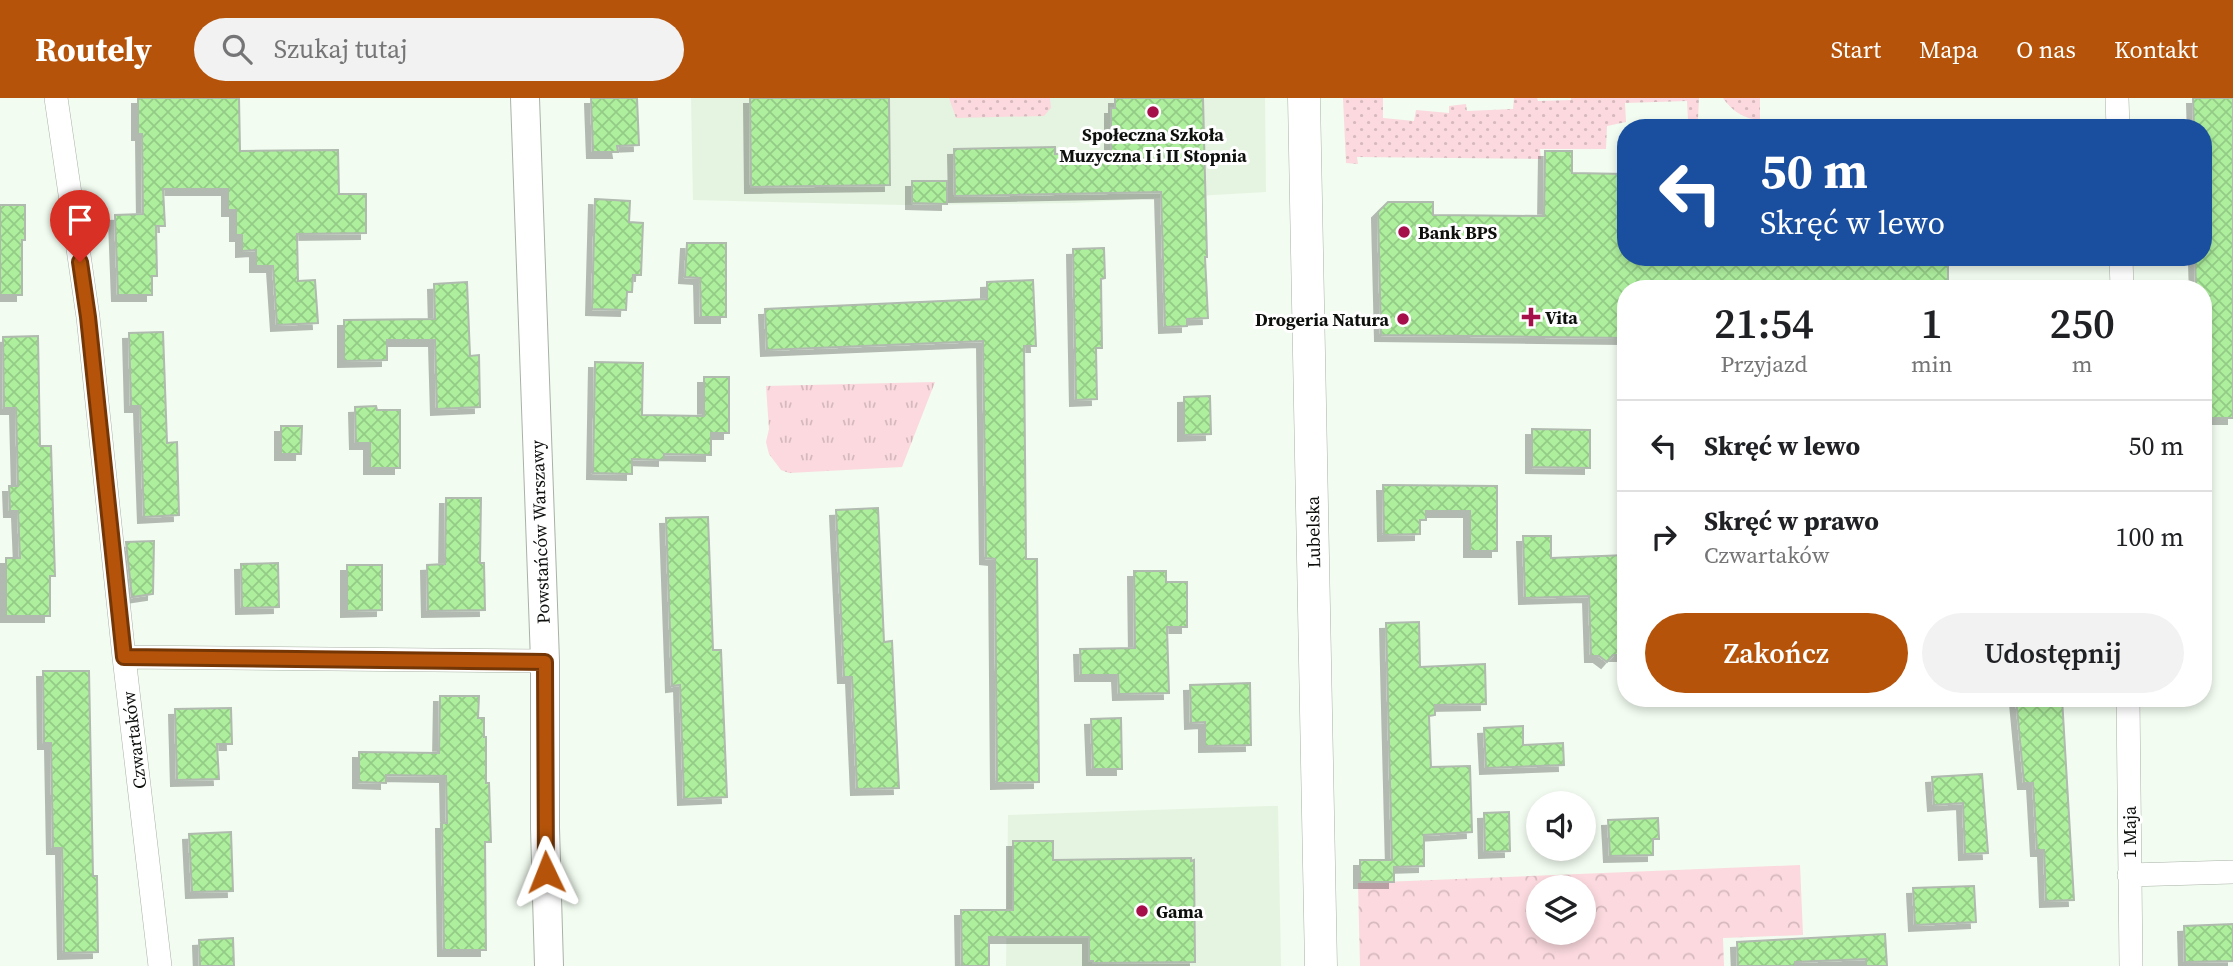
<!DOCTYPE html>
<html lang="pl">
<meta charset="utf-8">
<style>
body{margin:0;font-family:"Source Serif 4",serif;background:#f2f2f2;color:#202124;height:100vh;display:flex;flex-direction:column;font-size:26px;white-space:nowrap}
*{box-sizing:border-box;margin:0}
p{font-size:23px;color:#757577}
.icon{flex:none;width:38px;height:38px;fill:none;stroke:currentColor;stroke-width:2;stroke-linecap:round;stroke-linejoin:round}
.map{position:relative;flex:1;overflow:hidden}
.details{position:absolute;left:1617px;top:182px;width:595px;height:427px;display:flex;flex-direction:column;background:#fff;border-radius:28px;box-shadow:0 4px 10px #0003}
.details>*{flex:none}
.guide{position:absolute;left:1617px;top:21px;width:595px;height:147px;border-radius:28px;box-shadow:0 4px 10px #0003;background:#1a4fa0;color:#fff;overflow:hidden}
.buttons{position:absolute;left:1526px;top:693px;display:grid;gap:14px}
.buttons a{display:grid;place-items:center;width:70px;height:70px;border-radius:50%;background:#fff;box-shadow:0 4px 10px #0003;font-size:35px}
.pin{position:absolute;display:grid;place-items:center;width:60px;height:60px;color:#fff;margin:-72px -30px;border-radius:50% 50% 50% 0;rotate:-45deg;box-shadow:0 0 7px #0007}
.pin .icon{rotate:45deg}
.me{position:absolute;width:77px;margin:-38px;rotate:358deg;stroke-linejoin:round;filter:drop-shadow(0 0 5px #0008)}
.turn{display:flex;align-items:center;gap:24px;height:147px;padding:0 28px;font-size:32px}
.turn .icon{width:91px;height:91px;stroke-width:2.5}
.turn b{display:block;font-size:49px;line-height:60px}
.eta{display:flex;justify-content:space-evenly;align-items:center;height:119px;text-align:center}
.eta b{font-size:42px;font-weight:600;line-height:49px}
.primary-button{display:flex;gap:14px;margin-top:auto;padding:14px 28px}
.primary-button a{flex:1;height:80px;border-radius:42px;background:#b45309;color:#fff;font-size:28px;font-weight:600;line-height:80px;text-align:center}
.primary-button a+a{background:#f2f2f2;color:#202124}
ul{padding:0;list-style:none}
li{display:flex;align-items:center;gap:21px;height:91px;padding:0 28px;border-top:2px solid #e0e0e0}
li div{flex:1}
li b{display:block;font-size:26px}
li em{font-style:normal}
header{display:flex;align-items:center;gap:42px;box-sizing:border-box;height:98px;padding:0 35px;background:#b45309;color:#fff}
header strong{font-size:33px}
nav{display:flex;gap:38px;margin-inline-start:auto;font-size:24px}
.search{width:490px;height:63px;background:#f2f2f2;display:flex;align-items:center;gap:18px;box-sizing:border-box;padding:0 24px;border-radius:38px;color:#757577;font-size:26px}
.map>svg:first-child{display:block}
.built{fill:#e5f4e1}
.grass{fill:url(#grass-dots)}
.forest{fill:url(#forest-crowns);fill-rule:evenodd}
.park{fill:url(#park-tufts)}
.building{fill:url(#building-cross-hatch);stroke:#b0baae;stroke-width:2;filter:url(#shadow)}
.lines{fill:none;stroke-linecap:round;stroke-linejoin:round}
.minor-casing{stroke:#a9b2a7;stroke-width:24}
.tertiary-casing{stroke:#a9b2a7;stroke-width:30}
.secondary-casing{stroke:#a9b2a7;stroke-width:33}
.minor{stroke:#fff;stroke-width:23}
.tertiary{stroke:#fff;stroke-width:28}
.secondary{stroke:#fff;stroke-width:32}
.route-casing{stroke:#753606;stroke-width:18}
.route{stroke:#b45309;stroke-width:12}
.poi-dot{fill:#a50f4a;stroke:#fff;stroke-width:2.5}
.labels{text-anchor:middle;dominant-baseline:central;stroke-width:6;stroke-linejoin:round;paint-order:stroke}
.poi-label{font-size:18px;font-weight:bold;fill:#0d100c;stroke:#fff;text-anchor:start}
.street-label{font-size:18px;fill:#0d100c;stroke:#fff}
</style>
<header>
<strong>Routely</strong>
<div class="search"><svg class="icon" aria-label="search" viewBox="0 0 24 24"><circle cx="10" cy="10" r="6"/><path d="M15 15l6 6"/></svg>Szukaj tutaj</div>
<nav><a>Start</a><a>Mapa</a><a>O nas</a><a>Kontakt</a></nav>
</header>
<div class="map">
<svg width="2233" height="868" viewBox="0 0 2233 868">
<defs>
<pattern id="grass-dots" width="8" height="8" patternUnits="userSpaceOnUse" patternTransform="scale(1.75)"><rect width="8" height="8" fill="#fbd9de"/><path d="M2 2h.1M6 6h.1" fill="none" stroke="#d6b9bd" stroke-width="1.8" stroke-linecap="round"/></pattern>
<pattern id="forest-crowns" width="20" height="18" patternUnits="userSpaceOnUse" patternTransform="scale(1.75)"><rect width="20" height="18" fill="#fbd9de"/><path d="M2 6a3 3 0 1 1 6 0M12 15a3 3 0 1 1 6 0" fill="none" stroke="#d6b9bd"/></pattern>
<pattern id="park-tufts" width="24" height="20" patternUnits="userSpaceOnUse" patternTransform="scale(1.75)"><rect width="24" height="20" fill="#fbd9de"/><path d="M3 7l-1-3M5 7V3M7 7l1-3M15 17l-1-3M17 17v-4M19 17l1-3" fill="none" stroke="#d6b9bd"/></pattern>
<pattern id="building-cross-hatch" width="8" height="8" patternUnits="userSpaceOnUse" patternTransform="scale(1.75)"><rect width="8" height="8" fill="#aeef9e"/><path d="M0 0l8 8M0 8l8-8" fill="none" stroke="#94cc87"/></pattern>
<filter id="shadow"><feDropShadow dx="-6" dy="6" stdDeviation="0" flood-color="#0004"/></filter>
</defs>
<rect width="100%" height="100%" fill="#f2fcf0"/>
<path class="built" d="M 691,0 L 1265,0 L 1266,94 L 1073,105 L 902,107 L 693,102 Z
M 1268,708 L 1278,708 L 1281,868 L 1006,868 L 1008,717 Z"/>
<path class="grass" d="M 949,0 L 1050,0 L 1051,10 L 1044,18 L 956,20 Z
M 1343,0 L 1383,0 L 1383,20 L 1414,23 L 1416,12 L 1449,15 L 1449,8 L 1466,6 L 1467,13 L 1513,11 L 1514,0 L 1537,0 L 1538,3 L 1571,2 L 1571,0 L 1699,0 L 1698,21 L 1691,24 L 1688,22 L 1687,3 L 1625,5 L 1626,24 L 1607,28 L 1606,51 L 1540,51 L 1541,61 L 1357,59 L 1358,66 L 1346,65 Z
M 1723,0 L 1760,0 L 1760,22 C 1744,21 1732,13 1723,0 Z"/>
<path class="forest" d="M 1800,767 L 1803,837 L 1723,840 L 1724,868 L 1360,868 L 1358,785 ZM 1538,789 L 1584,789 L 1584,835 L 1538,835 Z"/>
<path class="park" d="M 935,284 L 902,369 L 789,375 L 781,372 L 769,356 L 766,344 L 769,331 L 766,288 Z"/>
<path class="building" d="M 138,0 L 239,0 L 240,53 L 338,52 L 339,96 L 366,96 L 366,135 L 297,136 L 298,183 L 315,182 L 318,225 L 277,227 L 273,168 L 256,168 L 256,152 L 242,153 L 242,137 L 236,137 L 236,112 L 228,112 L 228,91 L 163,91 L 165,128 L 156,128 L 157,178 L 152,178 L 152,197 L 118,197 L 115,117 L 143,116 L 142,36 L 138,36 Z
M 591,0 L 637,0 L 639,47 L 617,48 L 618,54 L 593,54 Z
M 750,0 L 889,0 L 890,87 L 751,89 Z
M 1115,0 L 1203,0 L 1207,159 L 1205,159 L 1208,220 L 1187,221 L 1187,228 L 1165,229 L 1161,94 L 955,98 L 954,51 L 1055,49 L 1055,56 L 1111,55 L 1111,10 L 1115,10 Z
M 2193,0 L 2233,0 L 2233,320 L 2203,320 L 2203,191 L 2196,191 L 2195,159 L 2203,159 L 2203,30 L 2194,30 Z
M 1545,53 L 1572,53 L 1572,75 L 1626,76 L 1626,159 L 1948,159 L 1948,191 L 1626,191 L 1626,240 L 1381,237 L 1378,114 L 1388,104 L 1433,104 L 1433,117 L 1544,118 Z
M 912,83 L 947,83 L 947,106 L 912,105 Z
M 595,101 L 630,103 L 629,124 L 643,125 L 641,177 L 633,177 L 632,194 L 627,194 L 626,212 L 592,211 Z
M 0,107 L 25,107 L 25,142 L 22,142 L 22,197 L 0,197 Z
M 687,145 L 726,145 L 726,219 L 701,219 L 700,180 L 685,179 Z
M 1104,150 L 1105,180 L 1101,181 L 1102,250 L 1096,250 L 1097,301 L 1076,302 L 1073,151 Z
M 1033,182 L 1036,248 L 1024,248 L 1026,461 L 1037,461 L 1039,684 L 997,685 L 995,461 L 986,460 L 983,243 L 767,252 L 765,211 L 987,201 L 987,184 Z
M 467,184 L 470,258 L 479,257 L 480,309 L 437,311 L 435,242 L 387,242 L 387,262 L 344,263 L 344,222 L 435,221 L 434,186 Z
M 163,234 L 167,345 L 177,344 L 179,417 L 144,419 L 140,308 L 131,308 L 129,235 Z
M 38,238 L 40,348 L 51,348 L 55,478 L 50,478 L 50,518 L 6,518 L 6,460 L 20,460 L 18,413 L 10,413 L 9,388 L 18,388 L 16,310 L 4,310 L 3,239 Z
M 595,264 L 643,265 L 642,317 L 704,318 L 704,279 L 729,279 L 729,335 L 711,335 L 711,357 L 664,356 L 664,362 L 632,361 L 632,376 L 593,375 Z
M 1210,298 L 1211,336 L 1184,337 L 1184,299 Z
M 376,308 L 377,312 L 400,312 L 400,370 L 370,370 L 370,345 L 356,345 L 355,309 Z
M 281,328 L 302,328 L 301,356 L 281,356 Z
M 1532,331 L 1590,332 L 1590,370 L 1532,369 Z
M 1383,387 L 1497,388 L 1497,453 L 1470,453 L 1470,413 L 1426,413 L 1426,422 L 1420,422 L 1420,436 L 1384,437 Z
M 446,400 L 481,400 L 480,465 L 484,465 L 485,512 L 428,513 L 427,467 L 445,466 Z
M 878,410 L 884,544 L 892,543 L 899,690 L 857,691 L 852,579 L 844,579 L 836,412 Z
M 708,419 L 713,552 L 721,552 L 727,699 L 684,701 L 680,587 L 672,588 L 666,420 Z
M 1523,438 L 1551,438 L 1551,460 L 1626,457 L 1626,557 L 1613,557 L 1607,564 L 1599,558 L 1591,558 L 1589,498 L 1525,500 Z
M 154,443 L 153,496 L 132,499 L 126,444 Z
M 278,465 L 279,509 L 242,510 L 241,466 Z
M 347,467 L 382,467 L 382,512 L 347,513 Z
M 1134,473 L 1166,473 L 1166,484 L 1187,484 L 1187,529 L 1167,529 L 1169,595 L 1119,596 L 1118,577 L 1081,577 L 1080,551 L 1135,550 Z
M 1419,524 L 1420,569 L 1485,566 L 1486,606 L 1435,607 L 1435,617 L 1429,618 L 1431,669 L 1470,668 L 1472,734 L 1424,737 L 1424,768 L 1394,769 L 1394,784 L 1360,784 L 1360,762 L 1392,762 L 1386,525 Z
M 43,573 L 89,573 L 93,778 L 97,778 L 98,854 L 64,855 L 62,750 L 53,750 L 51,645 L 44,645 Z
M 1250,585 L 1251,647 L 1205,648 L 1205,624 L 1191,625 L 1190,587 Z
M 440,598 L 479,598 L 478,620 L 484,620 L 484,639 L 486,639 L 486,685 L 489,685 L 491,744 L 485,744 L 486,852 L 444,852 L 442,725 L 447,725 L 446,678 L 386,677 L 386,685 L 359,684 L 359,654 L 439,655 Z
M 2016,600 L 2062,600 L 2074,802 L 2046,803 L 2044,752 L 2037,752 L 2033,685 L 2024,685 Z
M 231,610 L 232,646 L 217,646 L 219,681 L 177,682 L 175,611 Z
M 1121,620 L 1122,671 L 1093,671 L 1091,621 Z
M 1523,628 L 1523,647 L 1563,645 L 1564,667 L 1486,670 L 1484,630 Z
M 1982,676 L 1988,755 L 1965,756 L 1963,705 L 1934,707 L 1932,679 Z
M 1509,714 L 1510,753 L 1485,754 L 1484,715 Z
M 1658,720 L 1659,741 L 1653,741 L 1653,757 L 1610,758 L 1608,722 Z
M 231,734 L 233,793 L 192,794 L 189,736 Z
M 1013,743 L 1053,743 L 1053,762 L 1191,760 L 1191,763 L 1194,762 L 1195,864 L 1093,865 L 1093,863 L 1089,863 L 1089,839 L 989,839 L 989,868 L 962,868 L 961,812 L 1013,812 Z
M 1974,788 L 1976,824 L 1915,827 L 1913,790 Z
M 2233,826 L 2233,863 L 2185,864 L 2184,828 Z
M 1885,836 L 1887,868 L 1866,868 L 1866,861 L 1795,864 L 1795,868 L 1738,868 L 1737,844 Z
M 233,840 L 234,868 L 200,868 L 199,842 Z"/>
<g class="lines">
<g class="minor-casing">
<path id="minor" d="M 56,0 L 88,219 L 124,559 L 160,868
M 2117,0 L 2118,30
M 2121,159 L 2122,191
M 124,559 L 545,563
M 2128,600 L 2131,868
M 2129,777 L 2233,774"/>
</g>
<g class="tertiary-casing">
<path id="tertiary" d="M 525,0 L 545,563 L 545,730 L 549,868"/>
</g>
<g class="secondary-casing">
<path id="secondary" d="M 1304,0 L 1321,868"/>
</g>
<use href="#minor" class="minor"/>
<use href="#tertiary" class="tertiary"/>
<use href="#secondary" class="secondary"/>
</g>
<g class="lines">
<g class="route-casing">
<path id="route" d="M 80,164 L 88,219 L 124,559 L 545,564 L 546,774"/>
</g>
<use href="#route" class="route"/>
</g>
<g class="poi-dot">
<circle cx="1153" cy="14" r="7"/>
<circle cx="1404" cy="134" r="7"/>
<path d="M1527.5 208.5h7v7h7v7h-7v7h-7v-7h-7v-7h7z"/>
<circle cx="1403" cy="221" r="7"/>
<circle cx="1142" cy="813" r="7"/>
</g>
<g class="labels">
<g class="poi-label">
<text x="1153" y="36" text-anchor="middle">Społeczna Szkoła<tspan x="1153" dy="21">Muzyczna I i II Stopnia</tspan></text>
<text x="1418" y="134">Bank BPS</text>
<text x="1545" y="219">Vita</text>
<text x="1389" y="221" text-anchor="end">Drogeria Natura</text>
<text x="1156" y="813">Gama</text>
</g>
<g class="street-label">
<text transform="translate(540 434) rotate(-92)">Powstańców Warszawy</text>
<text transform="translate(1313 434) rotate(-91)">Lubelska</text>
<text transform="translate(134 642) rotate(-97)">Czwartaków</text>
<text transform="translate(2129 734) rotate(-90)">1 Maja</text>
</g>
</g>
</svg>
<div class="buttons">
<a><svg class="icon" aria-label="sound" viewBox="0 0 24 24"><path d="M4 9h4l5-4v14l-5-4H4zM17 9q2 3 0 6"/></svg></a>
<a><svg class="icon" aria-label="layers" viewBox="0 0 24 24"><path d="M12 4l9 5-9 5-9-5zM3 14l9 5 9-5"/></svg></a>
</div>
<div class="pin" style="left:80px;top:164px;background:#d93025"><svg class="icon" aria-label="arrive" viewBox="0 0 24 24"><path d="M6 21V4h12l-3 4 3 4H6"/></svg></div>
<svg class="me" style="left:546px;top:774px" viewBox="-20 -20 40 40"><path d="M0-17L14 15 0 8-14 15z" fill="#b45309" stroke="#fff" stroke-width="4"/></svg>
<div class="guide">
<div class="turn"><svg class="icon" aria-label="left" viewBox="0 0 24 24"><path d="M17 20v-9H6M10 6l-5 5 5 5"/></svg><div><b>50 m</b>Skręć w lewo</div></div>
</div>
<section class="details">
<div class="eta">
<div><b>21:54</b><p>Przyjazd</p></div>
<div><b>1</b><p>min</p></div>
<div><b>250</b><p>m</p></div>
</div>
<ul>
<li><svg class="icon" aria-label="left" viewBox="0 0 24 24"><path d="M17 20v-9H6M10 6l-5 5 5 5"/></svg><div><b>Skręć w lewo</b></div><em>50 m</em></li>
<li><svg class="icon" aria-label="right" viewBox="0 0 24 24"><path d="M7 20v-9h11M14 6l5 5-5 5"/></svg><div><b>Skręć w prawo</b><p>Czwartaków</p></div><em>100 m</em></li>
</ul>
<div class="primary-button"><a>Zakończ</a><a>Udostępnij</a></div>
</section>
</div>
